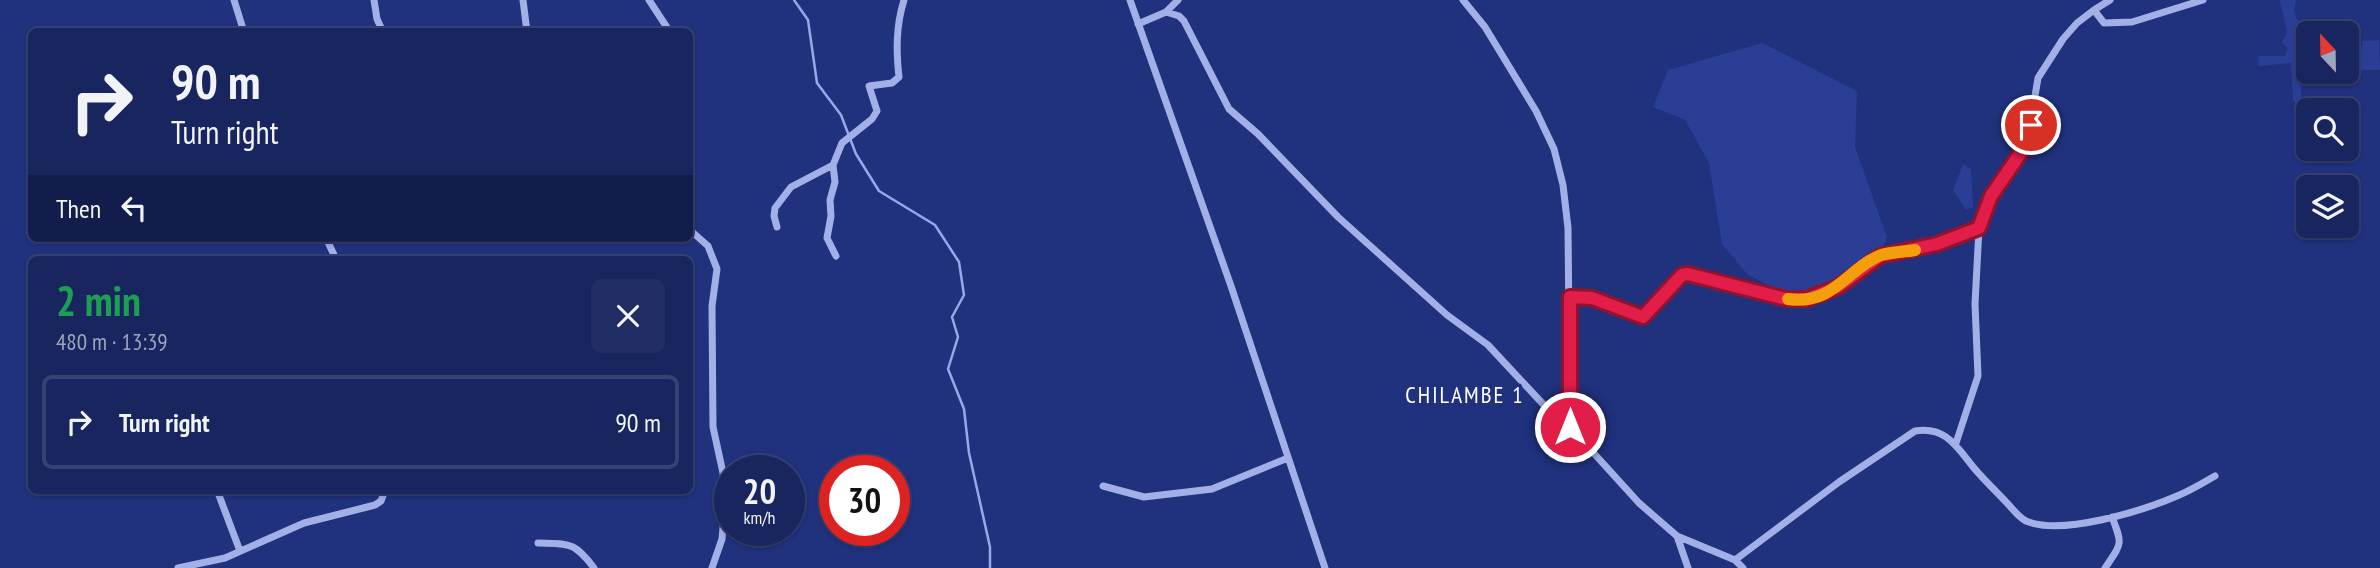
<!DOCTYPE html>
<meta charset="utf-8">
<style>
body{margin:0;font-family:"PT Sans Narrow",sans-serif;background:#212d64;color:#f1f3f6;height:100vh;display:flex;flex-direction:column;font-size:26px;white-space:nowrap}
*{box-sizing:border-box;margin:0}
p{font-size:23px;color:#9fa5bc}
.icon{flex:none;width:38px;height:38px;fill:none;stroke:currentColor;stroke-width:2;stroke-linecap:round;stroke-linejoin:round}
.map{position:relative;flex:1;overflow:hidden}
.panel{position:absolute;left:28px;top:256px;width:665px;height:238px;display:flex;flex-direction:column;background:#18255e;border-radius:10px;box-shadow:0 2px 5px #0004,0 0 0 2px #364273}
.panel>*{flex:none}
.hud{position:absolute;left:28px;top:28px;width:665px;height:214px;border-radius:10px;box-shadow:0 2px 5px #0004,0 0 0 2px #364273;background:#18255e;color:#f1f3f6;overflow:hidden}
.needle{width:46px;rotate:338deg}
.tools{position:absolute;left:2296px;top:21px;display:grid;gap:14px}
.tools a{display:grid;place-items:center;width:63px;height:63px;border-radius:10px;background:#18255e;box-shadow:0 2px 5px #0004,0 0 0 2px #364273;font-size:35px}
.speed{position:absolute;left:714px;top:455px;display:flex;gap:14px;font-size:35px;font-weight:700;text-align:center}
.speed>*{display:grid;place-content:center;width:91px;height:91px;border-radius:50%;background:#18255e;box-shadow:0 2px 5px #0004,0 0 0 2px #364273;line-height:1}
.speed small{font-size:18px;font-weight:400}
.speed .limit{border:10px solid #d22;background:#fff;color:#111}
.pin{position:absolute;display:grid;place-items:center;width:60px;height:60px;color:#fff;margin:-30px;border:4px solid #fff;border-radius:50%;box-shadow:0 2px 7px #0007}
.me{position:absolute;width:77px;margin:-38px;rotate:0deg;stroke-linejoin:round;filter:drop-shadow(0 0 5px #0008)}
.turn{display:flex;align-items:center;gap:24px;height:147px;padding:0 28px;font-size:32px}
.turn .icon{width:91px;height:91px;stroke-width:2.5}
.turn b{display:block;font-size:49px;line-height:60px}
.then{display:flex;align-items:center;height:66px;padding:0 28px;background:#0003;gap:14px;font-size:26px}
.round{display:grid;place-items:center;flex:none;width:74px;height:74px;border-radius:10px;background:#212d64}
.summary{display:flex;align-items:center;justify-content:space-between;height:119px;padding:0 28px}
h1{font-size:42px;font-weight:700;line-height:52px;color:#1e9e55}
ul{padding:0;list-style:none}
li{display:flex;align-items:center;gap:21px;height:94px;margin:0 14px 10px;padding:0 14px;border:4px solid #364273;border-radius:10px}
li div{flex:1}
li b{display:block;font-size:26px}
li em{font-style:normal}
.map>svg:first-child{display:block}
.green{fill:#2a3e95}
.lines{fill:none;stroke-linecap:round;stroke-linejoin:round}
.stream{stroke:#97a8e8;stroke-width:2.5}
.minor{stroke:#a3b0e7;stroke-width:7}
.route-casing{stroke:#92132f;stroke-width:18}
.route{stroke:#e11d48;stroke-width:12}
.slow{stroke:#f59e0b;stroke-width:12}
.labels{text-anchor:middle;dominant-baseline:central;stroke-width:7;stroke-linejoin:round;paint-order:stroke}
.quarter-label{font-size:23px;letter-spacing:2px;fill:#fff;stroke:#20317d}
</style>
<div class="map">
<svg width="2380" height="568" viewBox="0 0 2380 568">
<rect width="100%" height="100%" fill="#20317d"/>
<path class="green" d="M 2280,0 L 2296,0 L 2294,10 L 2301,32 L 2299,58 L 2302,109 L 2293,101 L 2291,63 L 2259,66 L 2258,56 L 2285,56 L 2288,48 L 2282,43 L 2287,32 Z
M 2379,40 L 2380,70 L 2360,70 L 2362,41 Z
M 1762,43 L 1857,91 L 1855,147 L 1887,237 L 1881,252 L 1836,286 L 1796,300 L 1747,274 L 1722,244 L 1709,163 L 1685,120 L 1653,107 L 1668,70 Z
M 1963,164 L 1971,169 L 1973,207 L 1966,210 L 1953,190 Z"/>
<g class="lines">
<path class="stream" d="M 794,0 L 808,20 L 817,83 L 841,115 L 856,154 L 879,191 L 935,225 L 959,262 L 964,295 L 952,317 L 958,337 L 948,369 L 964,409 L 969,453 L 990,547 L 990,568"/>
<path class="minor" d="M 234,0 L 244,32
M 374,0 L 377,19 L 383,32
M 523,0 L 527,32
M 649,0 L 670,32
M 1130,0 L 1231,286 L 1325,568
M 1463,0 L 1485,27 L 1536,111 L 1554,149 L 1563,185 L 1568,228 L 1570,427
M 2110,0 L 2094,10 L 2104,23 L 2132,22 L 2203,0
M 1166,12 L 1179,16 L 1184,21 L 1229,109 L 1258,134 L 1338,217 L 1447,315 L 1488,345 L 1543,404 L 1570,427 L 1639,503 L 1677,536 L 1735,560 L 1743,568
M 1138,24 L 1166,12 L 1178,0
M 777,227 L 774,216 L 775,208 L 791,187 L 833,165
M 690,230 L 708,246 L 717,269 L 712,306 L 713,427 L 723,473 L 725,505 L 722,539 L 712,568
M 326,238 L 336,259
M 836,256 L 827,238 L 831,216 L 830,200 L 835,182 L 833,165 L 842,143 L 872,119 L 877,111 L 869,86 L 892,83 L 899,77 C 896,50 896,26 904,0
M 1570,297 L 1592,298 L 1643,317 L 1647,316 L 1682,275 L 1688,274 L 1786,299 L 1807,299 L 1838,287 L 1880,256 L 1937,244 L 1979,228
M 1956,443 L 1978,376 L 1975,304 L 1979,228 L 1991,196 L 2022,151 L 2028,138 L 2038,78 L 2063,39 L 2077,23 L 2094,10
M 1103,486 L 1144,497 L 1212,489 L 1288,458
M 217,490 L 240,551
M 1677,536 L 1688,568
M 538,543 C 569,544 574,541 594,568
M 1735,560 L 1839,482 L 1915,431 C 1946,426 1957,447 1974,468 C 1984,480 1996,491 2007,503 C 2013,509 2018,517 2026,521 C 2062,536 2142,511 2177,496 C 2190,491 2203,483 2215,476
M 178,568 L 225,558 L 304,523 L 375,505 L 381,501 L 385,490
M 2105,568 C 2122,543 2123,545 2112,517"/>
</g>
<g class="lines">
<g class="route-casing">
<path id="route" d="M 1570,427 L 1570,297 L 1592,298 L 1643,317 L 1682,275 L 1688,274 L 1786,299 L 1807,299 L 1838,287 L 1880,256 L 1937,244 L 1979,228 L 1991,196 L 2022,151 L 2031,125"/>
</g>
<use href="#route" class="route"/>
<path class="slow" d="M 1788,299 C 1833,306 1848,268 1881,255 C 1892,252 1904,252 1915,250"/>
</g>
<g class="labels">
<g class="quarter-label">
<text x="1465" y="394">CHILAMBE 1</text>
</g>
</g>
</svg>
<div class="tools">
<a><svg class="needle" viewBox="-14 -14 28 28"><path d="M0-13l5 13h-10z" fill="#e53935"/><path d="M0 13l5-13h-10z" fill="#9fa5bc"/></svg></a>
<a><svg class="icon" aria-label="search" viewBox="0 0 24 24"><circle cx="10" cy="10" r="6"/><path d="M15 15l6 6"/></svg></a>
<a><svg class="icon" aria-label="layers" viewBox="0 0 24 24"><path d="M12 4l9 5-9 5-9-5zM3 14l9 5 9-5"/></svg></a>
</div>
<div class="speed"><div>20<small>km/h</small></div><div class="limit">30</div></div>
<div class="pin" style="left:2031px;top:125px;background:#d93025"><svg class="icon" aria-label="arrive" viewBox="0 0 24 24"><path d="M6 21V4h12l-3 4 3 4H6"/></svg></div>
<svg class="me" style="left:1570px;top:427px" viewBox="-20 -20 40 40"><circle r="17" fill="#e11d48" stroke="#fff" stroke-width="3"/><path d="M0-11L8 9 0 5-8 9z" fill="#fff"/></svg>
<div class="hud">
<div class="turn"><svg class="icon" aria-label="right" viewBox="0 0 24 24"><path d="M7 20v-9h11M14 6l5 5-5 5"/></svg><div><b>90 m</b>Turn right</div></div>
<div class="then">Then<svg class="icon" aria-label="left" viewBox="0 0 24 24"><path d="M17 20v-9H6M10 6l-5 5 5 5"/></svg></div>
</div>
<section class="panel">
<div class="summary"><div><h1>2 min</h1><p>480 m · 13:39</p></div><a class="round"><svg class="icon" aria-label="close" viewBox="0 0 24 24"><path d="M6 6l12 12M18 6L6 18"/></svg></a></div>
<ul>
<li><svg class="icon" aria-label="right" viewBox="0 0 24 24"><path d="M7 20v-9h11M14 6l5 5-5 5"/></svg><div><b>Turn right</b></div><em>90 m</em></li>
</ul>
</section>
</div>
